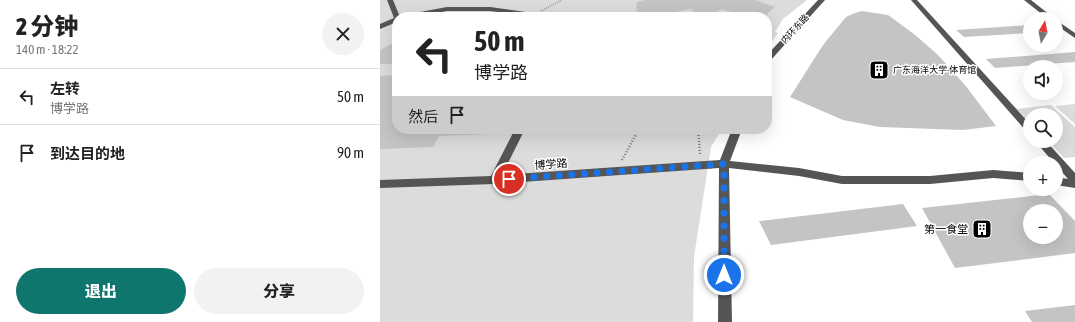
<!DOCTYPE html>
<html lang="zh">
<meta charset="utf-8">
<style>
body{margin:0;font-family:"Asap Condensed","Noto Sans SC",sans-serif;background:#f2f2f2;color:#222;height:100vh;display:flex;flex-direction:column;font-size:15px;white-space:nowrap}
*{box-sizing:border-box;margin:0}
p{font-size:13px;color:#767676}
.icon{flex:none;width:22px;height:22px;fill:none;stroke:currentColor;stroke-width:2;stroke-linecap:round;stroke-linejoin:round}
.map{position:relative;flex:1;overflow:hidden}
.panel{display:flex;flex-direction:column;background:#fff;width:380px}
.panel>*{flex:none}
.top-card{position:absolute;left:12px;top:12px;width:380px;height:122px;border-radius:16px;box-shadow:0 4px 16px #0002;background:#fff;color:#222;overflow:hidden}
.needle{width:26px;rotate:10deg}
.buttons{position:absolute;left:643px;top:12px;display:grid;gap:8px}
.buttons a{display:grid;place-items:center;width:40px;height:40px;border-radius:50%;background:#fff;box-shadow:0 4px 16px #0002;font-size:20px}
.pin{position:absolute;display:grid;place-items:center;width:34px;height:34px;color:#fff;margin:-17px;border:2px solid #fff;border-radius:50%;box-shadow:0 1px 4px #0007}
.me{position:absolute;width:44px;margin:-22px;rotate:0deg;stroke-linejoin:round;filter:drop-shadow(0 0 3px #0008)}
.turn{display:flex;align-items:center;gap:14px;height:84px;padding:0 16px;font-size:18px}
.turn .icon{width:52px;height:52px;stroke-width:2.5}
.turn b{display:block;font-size:28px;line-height:34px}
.then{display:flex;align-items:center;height:38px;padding:0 16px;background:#0003;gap:8px;font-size:15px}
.round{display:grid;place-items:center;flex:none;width:42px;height:42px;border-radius:21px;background:#f2f2f2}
.overview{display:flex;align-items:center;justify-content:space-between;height:68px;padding:0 16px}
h1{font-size:24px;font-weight:800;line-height:30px}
.cta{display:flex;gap:8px;margin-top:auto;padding:8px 16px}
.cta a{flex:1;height:46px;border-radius:24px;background:#0f766e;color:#fff;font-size:16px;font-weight:800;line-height:46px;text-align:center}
.cta a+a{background:#f2f2f2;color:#222}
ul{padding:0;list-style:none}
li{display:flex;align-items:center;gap:12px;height:56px;padding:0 16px;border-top:1px solid #e0e0e0}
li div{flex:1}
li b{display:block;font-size:15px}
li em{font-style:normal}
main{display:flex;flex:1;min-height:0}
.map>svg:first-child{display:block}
.green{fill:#dcdcdc}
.building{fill:#c4c4c4;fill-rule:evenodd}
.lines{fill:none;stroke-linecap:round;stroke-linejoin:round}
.path-far1{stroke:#777;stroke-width:2;stroke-dasharray:0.5 1.5;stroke-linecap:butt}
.path{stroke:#777;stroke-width:2.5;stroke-dasharray:1 2;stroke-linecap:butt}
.minor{fill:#555;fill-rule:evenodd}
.route{stroke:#1a73e8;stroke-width:7;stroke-dasharray:0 12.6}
.labels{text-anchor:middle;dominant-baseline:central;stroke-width:3;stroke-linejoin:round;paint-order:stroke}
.far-street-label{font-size:9px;fill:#000;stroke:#fff}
.far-poi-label{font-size:9px;fill:#000;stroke:#fff;text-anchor:start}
.street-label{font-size:11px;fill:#000;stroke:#fff}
.poi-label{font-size:11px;fill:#000;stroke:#fff;text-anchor:end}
</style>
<main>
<section class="panel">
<div class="overview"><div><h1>2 分钟</h1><p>140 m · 18:22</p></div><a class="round"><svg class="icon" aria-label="close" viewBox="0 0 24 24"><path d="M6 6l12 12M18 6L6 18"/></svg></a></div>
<ul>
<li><svg class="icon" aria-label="left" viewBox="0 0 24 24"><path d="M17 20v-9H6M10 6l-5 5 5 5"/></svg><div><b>左转</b><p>博学路</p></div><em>50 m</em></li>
<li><svg class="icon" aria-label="arrive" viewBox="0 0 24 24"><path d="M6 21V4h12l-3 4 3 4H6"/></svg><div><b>到达目的地</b></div><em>90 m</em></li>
</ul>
<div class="cta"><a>退出</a><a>分享</a></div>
</section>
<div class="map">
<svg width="695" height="322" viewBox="0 0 695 322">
<rect width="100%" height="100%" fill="#fff"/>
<path class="green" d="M 0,0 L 427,0 L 403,19 L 395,32 L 398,33 L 387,48 L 387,17 L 17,17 L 17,129 L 342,129 L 331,147 L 314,257 L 313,322 L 0,322 Z
M 695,104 L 695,124 L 675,106 Z
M 671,105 L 695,127 L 695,157 L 684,158 L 668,141 L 676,141 L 676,115 L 650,115 L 650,123 L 636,109 Z"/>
<path class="building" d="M 265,0 L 375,0 L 395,7 L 384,17 L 367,17 L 342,9 L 334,13 L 315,13 L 311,9 L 267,17 L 256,10 L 257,2 Z
M 482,11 L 508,15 L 534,34 L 558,55 L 585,85 L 616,126 L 583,130 L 500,127 L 463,120 L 410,97 L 443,45 L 466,17 L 475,13 Z
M 650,25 L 650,33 L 584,37 L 576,30 Z
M 17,41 L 17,64 L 0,64 L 0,50 Z
M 695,52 L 695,62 L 615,68 L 606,59 Z
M 14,75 L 15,81 L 17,81 L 17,129 L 136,129 L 135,133 L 59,136 L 53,147 L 0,149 L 0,76 Z
M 669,194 L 695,221 L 695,253 L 575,268 L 542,208 ZM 650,211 L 676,211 L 676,237 L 650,237 Z
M 523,204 L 537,226 L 391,245 L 379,221 Z
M 695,305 L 695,322 L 652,322 L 645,311 Z"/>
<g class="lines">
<path class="path-far1" d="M 161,11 L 182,0
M 322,17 L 323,13"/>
<path class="path" d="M 318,129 L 320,154
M 242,160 L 259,129"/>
<path class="minor" d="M 7,0 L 13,0 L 20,17 L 17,17 L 17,22 L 0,29 L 0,24 L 14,18 Z
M 438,0 L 445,0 L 390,61 L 387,61 L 387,55 Z
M 531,0 L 537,0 L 650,124 L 650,133 L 647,132 Z
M 644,0 L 651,0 L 675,19 L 668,19 Z
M 67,7 L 110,7 L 153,13 L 157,17 L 110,11 L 67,11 L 35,17 L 21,17 L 24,15 Z
M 676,20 L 695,33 L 695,38 L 676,25 Z
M 135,129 L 145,129 L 122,175 L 340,160 L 352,129 L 362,129 L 350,161 L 419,168 L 462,176 L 550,176 L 613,170 L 650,173 L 650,181 L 613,178 L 550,184 L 462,184 L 419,176 L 349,168 L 352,322 L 338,322 L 339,168 L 114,184 L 0,188 L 0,180 L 111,176 Z
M 655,141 L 666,141 L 695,173 L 695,188 L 676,185 L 676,177 L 688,179 L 676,165 L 676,163 L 674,163 Z"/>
</g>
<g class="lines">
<path class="route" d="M 129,179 L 344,164 L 344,275"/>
</g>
<defs>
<g id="building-square" transform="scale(1)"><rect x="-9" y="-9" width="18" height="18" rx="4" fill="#000" stroke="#fff"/><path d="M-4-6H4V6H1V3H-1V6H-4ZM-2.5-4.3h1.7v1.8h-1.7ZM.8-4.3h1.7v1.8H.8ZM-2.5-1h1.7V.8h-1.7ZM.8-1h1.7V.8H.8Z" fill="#fff"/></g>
</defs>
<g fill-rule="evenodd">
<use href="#building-square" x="499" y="70"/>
<use href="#building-square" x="602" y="229"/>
</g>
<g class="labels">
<g class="far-street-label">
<text transform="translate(415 29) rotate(-47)">内环东路</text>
</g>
<g class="far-poi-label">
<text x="513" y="70">广东海洋大学-体育馆</text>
</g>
<g class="street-label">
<text transform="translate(171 164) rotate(-4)">博学路</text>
</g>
<g class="poi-label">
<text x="588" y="229">第一食堂</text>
</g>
</g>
</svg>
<div class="buttons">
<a><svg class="needle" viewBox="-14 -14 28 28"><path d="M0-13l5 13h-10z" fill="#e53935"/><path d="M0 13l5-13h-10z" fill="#767676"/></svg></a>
<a><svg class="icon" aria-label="sound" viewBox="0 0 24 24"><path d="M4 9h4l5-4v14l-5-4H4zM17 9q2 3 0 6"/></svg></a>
<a><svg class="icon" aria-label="search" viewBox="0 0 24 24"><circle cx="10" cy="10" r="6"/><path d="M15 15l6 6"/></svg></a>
<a>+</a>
<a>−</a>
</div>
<div class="pin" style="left:129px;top:179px;background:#d93025"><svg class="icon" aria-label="arrive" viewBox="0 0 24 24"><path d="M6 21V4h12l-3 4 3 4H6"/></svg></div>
<svg class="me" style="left:344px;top:275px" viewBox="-20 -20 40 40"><circle r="17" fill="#1a73e8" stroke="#fff" stroke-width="3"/><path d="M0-11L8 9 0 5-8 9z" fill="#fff"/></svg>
<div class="top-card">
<div class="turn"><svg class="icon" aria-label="left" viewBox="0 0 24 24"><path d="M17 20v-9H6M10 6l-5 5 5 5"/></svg><div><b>50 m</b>博学路</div></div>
<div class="then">然后<svg class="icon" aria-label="arrive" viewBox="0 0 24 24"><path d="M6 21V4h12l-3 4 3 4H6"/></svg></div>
</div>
</div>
</main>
